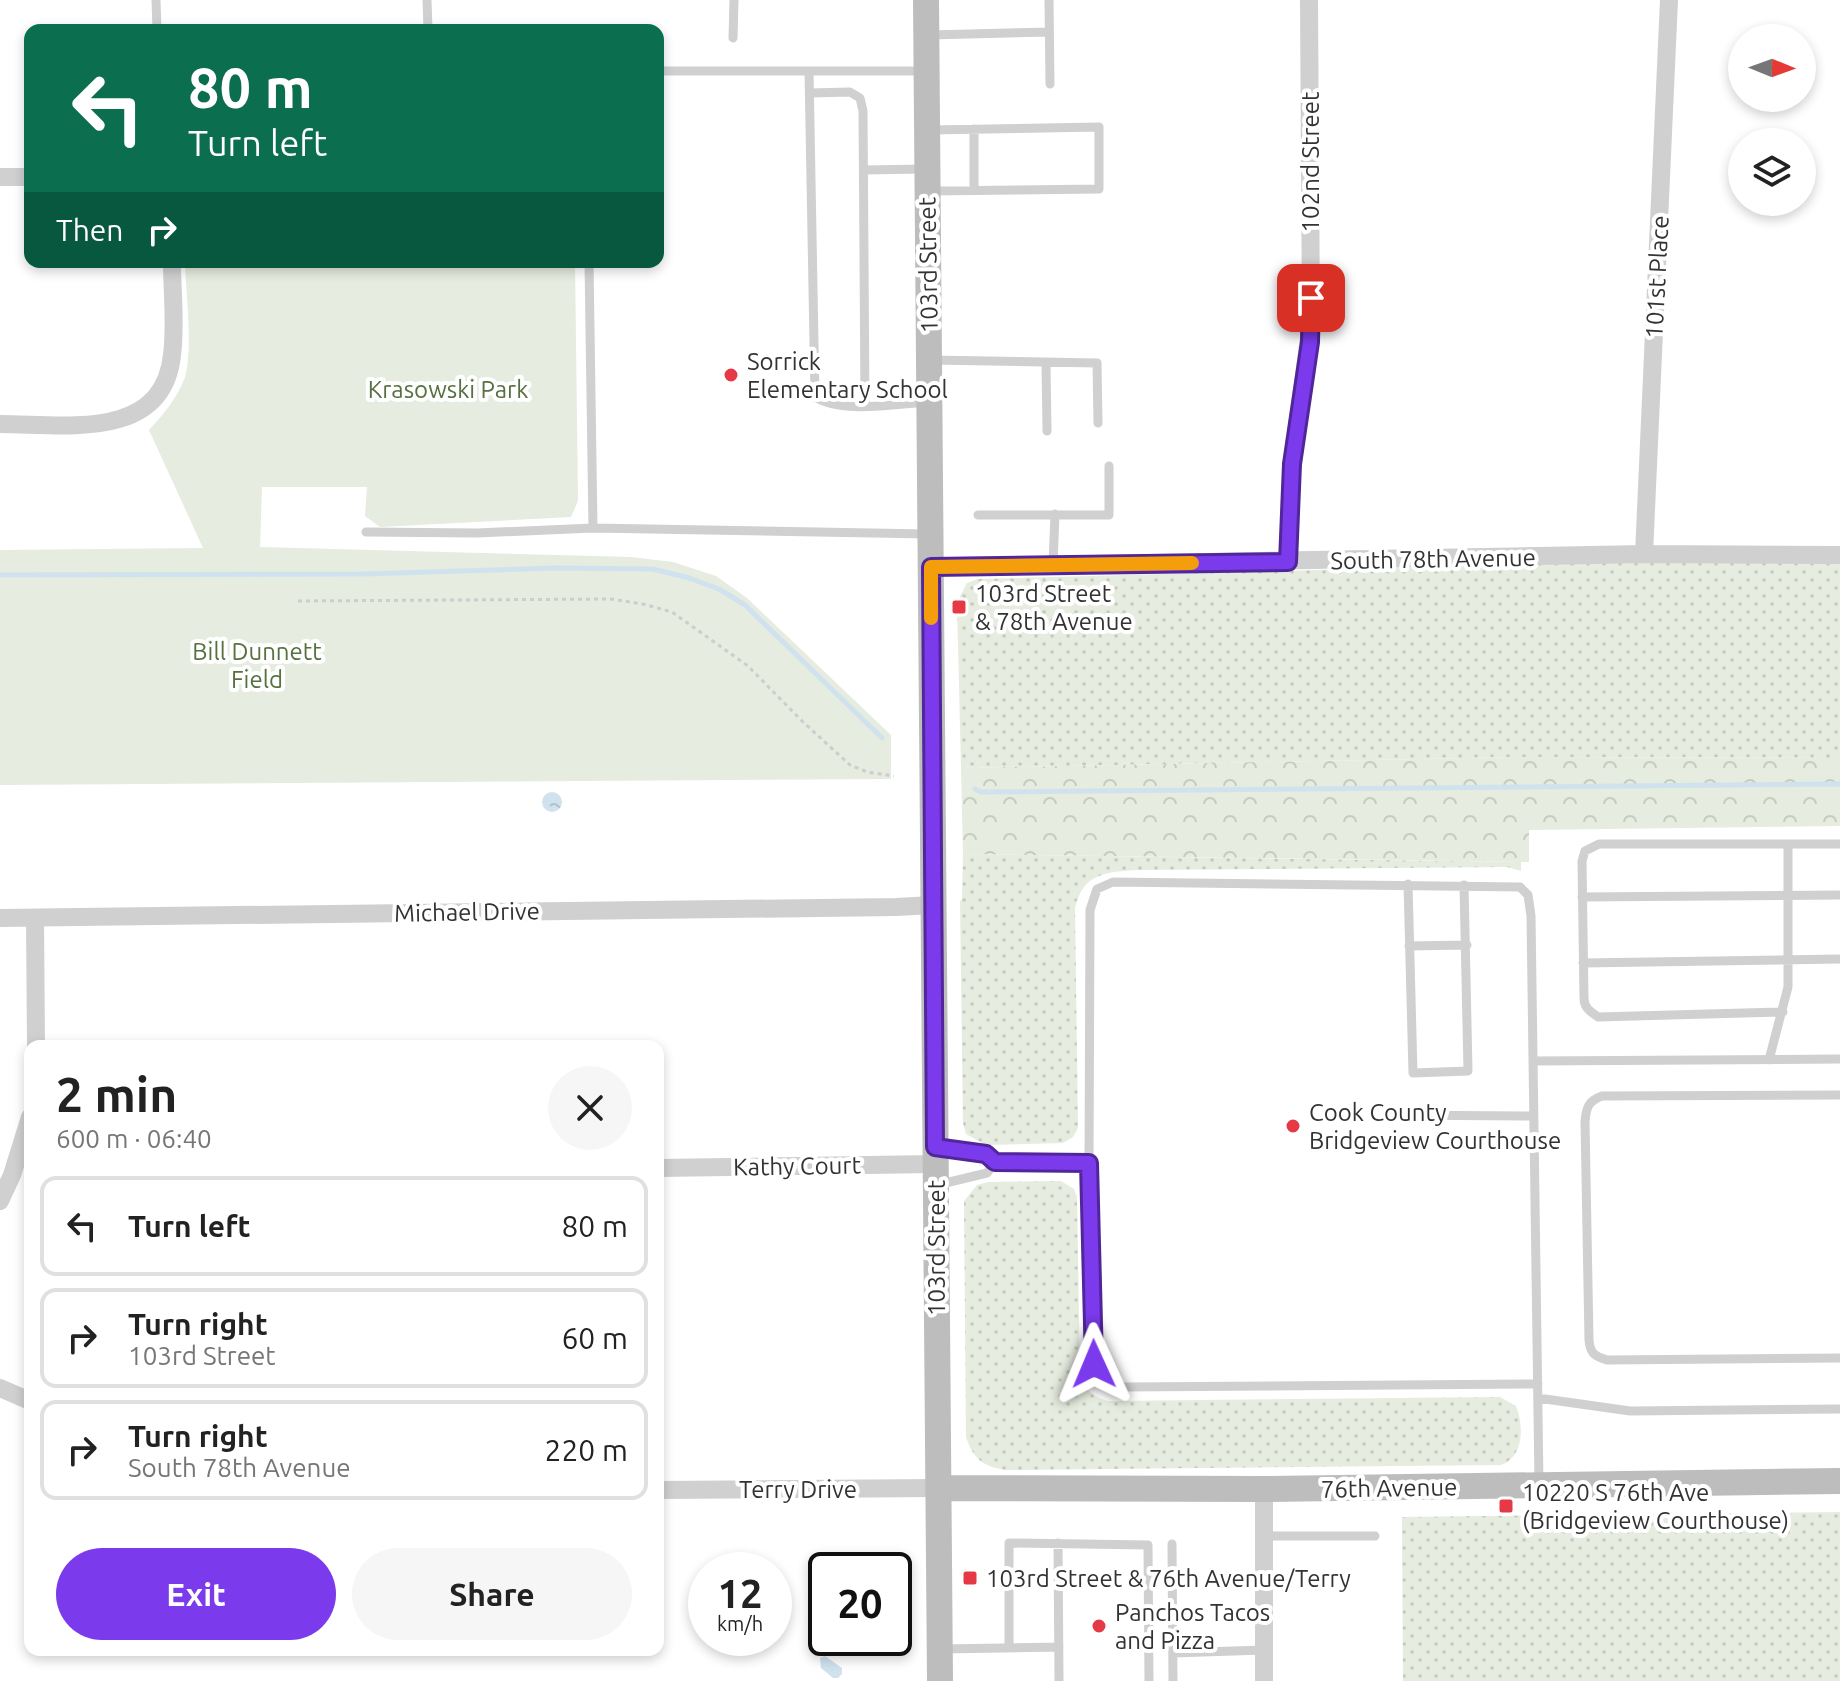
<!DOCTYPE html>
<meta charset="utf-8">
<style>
body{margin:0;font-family:Ubuntu,sans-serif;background:#f6f6f6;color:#222;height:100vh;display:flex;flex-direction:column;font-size:30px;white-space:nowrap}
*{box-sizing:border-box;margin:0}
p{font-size:26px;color:#767676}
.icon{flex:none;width:44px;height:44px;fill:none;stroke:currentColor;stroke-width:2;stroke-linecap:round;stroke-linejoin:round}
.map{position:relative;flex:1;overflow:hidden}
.details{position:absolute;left:24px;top:1040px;width:640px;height:616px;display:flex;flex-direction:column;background:#fff;border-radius:16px;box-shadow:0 4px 12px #0003}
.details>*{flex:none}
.guide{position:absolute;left:24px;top:24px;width:640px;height:244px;border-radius:16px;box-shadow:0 4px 12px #0003;background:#0b6e4f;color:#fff;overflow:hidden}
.needle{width:52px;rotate:91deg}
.buttons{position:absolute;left:1728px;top:24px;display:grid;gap:16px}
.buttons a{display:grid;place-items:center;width:88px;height:88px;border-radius:50%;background:#fff;box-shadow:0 4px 12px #0003;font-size:40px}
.speed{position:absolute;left:688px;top:1552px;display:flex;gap:16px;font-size:40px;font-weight:700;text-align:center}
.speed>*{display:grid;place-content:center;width:104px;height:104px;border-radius:50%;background:#fff;box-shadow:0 4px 12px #0003;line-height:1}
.speed small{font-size:20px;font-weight:400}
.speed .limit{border:4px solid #111;border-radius:12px;background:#fff;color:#111}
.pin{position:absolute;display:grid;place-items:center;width:68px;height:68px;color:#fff;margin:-34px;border-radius:16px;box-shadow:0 4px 12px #0006}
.me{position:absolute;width:88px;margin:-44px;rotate:359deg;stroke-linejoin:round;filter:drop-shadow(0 0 6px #0008)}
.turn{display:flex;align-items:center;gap:28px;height:168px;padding:0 32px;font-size:36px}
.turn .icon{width:104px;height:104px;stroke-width:2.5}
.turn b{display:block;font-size:56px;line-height:68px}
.then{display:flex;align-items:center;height:76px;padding:0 32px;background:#0003;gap:16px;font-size:30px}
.round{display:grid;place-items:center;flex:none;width:84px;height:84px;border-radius:42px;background:#f6f6f6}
.summary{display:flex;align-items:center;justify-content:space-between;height:136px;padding:0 32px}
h1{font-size:48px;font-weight:700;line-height:60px}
.primary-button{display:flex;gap:16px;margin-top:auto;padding:16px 32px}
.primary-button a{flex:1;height:92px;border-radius:48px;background:#7c3aed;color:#fff;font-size:32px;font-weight:700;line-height:92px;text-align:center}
.primary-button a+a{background:#f6f6f6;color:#222}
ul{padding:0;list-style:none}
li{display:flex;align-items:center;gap:24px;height:100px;margin:0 16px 12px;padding:0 16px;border:4px solid #e0e0e0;border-radius:16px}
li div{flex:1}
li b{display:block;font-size:30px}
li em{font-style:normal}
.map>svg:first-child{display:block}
.grass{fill:url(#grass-dots)}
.forest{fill:url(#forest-crowns)}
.park{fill:#e6ecdf}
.water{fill:url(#water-ripples)}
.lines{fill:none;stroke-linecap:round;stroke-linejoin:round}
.stream{stroke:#cfe2ee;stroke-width:5}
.path{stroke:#cdcdcd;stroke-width:3;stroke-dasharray:4 4;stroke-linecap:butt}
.lane{stroke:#d0d0d0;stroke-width:9}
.street{stroke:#d0d0d0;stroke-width:18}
.secondary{stroke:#bdbdbd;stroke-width:26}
.route-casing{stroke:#51269a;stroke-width:20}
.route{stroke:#7c3aed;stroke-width:14}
.slow{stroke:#f59e0b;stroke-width:14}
.poi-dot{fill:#e63946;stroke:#fff;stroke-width:3}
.labels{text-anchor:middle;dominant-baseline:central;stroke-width:8;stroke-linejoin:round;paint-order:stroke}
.street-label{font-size:24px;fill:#333;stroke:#fff}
.poi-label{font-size:24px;fill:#333;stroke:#fff;text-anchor:start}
.park-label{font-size:24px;fill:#56703f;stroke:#fff}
</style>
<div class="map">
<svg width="1840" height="1681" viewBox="0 0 1840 1681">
<defs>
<pattern id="grass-dots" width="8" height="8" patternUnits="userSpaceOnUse" patternTransform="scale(2)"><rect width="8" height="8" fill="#e6ecdf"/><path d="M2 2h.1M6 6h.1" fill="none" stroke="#c6cbc0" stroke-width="1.8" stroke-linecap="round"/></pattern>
<pattern id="forest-crowns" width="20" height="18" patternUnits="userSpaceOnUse" patternTransform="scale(2)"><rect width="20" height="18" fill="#e6ecdf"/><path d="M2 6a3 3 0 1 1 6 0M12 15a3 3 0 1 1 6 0" fill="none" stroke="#c6cbc0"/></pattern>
<pattern id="water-ripples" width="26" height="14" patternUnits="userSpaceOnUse" patternTransform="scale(2)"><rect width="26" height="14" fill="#cfe2ee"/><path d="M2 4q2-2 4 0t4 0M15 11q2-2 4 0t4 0" fill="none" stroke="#b2c2cd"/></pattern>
</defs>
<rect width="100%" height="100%" fill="#fff"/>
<path class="grass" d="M 1840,562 L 1840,758 L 1517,757 L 961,768 L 957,602 L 967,583 L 978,579 L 1574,563 Z
M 963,854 L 1521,862 L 1521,871 L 1507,867 L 1137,870 C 1106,872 1083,873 1075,908 L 1078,1128 L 1073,1137 L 1063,1143 L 986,1145 L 966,1134 L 963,1123 L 960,901 L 962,900 Z
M 1061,1181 L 1074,1189 L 1077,1197 L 1080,1379 C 1087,1391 1094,1397 1108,1401 L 1500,1397 L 1516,1406 C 1524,1426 1524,1457 1501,1465 L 1006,1470 C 984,1467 973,1459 966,1437 L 964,1201 L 977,1185 L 988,1182 Z
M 1840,1512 L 1840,1681 L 1403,1681 L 1402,1517 Z"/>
<path class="forest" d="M 1517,757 L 1840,758 L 1840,826 L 1529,830 L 1529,862 L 963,854 L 961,768 Z"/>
<path class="park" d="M 185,262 L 575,262 L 578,501 L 571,517 L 380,527 L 365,516 L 367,487 L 262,487 L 260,547 L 631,557 L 673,562 L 716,576 L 747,598 L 891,735 L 891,779 L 0,785 L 0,550 L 203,548 L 149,430 C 163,415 178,397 185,377 C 193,349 186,293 185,262 Z"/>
<path class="water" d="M542 802a10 10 0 1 1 20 0a10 10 0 1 1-20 0Z
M 825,1656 L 842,1668 L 842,1674 L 838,1678 L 833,1678 L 821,1668 L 820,1658 Z"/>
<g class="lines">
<path class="stream" d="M 0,575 L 365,574 L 554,568 L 653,569 L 689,578 L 719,589 L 745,605 L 882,738
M 975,789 L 981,792 L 1840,784"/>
<path class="path" d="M 298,601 L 611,599 L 643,604 L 672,612 L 748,666 L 802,721 L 850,765 L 867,772 L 894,776"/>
<path class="lane" d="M 156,0 L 157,30
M 427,0 L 428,29
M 1049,0 L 1050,84
M 929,35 L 1049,32
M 733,38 L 734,0
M 658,71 L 923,71
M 809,71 L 815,397 C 842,414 895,404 927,402
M 810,93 L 850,92 L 860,98 L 863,111 L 865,405
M 974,129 L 974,190
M 864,170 L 924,169
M 928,191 L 1099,189 L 1099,127 L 930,130
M 589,262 L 593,528
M 932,360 L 1097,363 L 1098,423
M 1046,364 L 1047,431
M 978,515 L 1109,515 L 1109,466
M 366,532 L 477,533 L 593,528 L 927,534
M 1053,565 L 1055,514
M 1408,884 L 1413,1073 L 1468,1071 L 1464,885
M 1582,897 L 1840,895
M 1409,946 L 1467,945
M 1583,963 L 1840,959
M 1783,1012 L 1598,1017 C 1590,1011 1584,1008 1584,998 L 1582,861 L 1585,851 L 1599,844 L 1840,844
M 1769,1060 L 1788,987 L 1788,844
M 1533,1061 L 1840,1059
M 1840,1095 L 1602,1096 C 1588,1101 1586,1108 1585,1122 L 1589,1340 C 1590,1353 1594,1356 1607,1360 L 1840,1358
M 1387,1115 L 1533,1116
M 937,1148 L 986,1154 L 995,1162 L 1089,1163
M 937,1185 L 987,1173 L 995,1162
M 1538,1384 L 1125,1387 C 1108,1385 1099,1381 1094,1364 L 1089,1163 L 1090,910 L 1097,889 L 1113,882 L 1520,887 L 1528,895 L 1531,916 C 1534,1105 1537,1294 1539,1484
M 1538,1398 L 1630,1411 L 1840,1409
M 1264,1536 L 1375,1536
M 1058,1543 L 1059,1681
M 1172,1544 L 1173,1681
M 1009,1648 L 1009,1543 L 1148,1545 L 1149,1681
M 942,1649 L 1059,1647
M 1173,1653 L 1264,1650"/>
<path class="street" d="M 0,177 L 30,177
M 0,424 C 63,424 163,442 172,355 C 176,325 172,292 172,262
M 1644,554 L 1669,0
M 1288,562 L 1292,464 L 1311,323 L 1309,0
M 931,567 L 1644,554 L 1840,555
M 0,918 L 896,907 L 933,905
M 35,918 L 36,1046
M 658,1168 L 936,1164
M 0,1201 L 12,1175 L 30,1117
M 0,1388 L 30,1401
M 1264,1489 L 1264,1681
M 658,1490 L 939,1488"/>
<path class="secondary" d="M 926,0 L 940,1681
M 939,1488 L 1264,1489 L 1840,1481"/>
</g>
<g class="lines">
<g class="route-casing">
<path id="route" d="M 1094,1364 L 1089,1163 L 995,1162 L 986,1154 L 935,1147 L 931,567 L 1288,562 L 1292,464 L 1310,342 L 1311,298"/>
</g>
<use href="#route" class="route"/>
<path class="slow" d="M 931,618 L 931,567 L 1192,563"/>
</g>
<g class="poi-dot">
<circle cx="731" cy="375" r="8"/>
<rect x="951" y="599" width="16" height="16" rx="4"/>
<circle cx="1293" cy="1126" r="8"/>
<rect x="1498" y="1498" width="16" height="16" rx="4"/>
<rect x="962" y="1570" width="16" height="16" rx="4"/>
<circle cx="1099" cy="1626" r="8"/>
</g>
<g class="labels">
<g class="street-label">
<text transform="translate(1310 162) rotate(-90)">102nd Street</text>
<text transform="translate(928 265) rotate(-91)">103rd Street</text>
<text transform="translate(1657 277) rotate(-87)">101st Place</text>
<text transform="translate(1433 559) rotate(-1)">South 78th Avenue</text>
<text transform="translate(467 912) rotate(-1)">Michael Drive</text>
<text transform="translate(797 1166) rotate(-1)">Kathy Court</text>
<text transform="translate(936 1248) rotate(-90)">103rd Street</text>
<text transform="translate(1389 1488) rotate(-1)">76th Avenue</text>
<text x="798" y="1489">Terry Drive</text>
</g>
<g class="poi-label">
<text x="747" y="361">Sorrick<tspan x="747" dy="28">Elementary School</tspan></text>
<text x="975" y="593">103rd Street<tspan x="975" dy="28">&amp; 78th Avenue</tspan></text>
<text x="1309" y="1112">Cook County<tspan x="1309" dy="28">Bridgeview Courthouse</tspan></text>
<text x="1522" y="1492">10220 S 76th Ave<tspan x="1522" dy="28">(Bridgeview Courthouse)</tspan></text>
<text x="986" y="1578">103rd Street &amp; 76th Avenue/Terry</text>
<text x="1115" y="1612">Panchos Tacos<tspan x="1115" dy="28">and Pizza</tspan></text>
</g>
<g class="park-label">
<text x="448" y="389">Krasowski Park</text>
<text x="257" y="651">Bill Dunnett<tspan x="257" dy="28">Field</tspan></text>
</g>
</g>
</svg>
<div class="buttons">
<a><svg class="needle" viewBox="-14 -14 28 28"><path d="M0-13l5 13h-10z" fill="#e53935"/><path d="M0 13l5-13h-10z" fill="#767676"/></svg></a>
<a><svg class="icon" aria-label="layers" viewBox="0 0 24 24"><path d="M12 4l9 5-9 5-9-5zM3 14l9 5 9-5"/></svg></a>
</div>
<div class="speed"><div>12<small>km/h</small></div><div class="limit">20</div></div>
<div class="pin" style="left:1311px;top:298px;background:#d93025"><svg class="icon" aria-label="arrive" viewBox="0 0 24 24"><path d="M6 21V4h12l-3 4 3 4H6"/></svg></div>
<svg class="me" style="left:1094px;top:1364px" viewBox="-20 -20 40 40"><path d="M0-17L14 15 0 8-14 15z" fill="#7c3aed" stroke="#fff" stroke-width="4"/></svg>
<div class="guide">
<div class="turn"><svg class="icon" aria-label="left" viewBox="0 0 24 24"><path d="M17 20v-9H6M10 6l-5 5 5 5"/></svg><div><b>80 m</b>Turn left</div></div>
<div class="then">Then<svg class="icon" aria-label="right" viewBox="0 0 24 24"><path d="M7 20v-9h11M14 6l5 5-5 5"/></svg></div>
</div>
<section class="details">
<div class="summary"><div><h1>2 min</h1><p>600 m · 06:40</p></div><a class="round"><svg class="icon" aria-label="close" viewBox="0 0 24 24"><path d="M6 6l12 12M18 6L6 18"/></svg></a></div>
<ul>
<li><svg class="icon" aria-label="left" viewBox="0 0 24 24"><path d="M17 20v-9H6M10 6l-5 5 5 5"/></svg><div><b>Turn left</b></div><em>80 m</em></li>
<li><svg class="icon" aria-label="right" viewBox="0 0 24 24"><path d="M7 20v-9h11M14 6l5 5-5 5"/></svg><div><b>Turn right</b><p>103rd Street</p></div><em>60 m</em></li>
<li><svg class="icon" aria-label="right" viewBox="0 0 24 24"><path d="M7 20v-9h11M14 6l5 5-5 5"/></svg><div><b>Turn right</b><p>South 78th Avenue</p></div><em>220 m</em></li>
</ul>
<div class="primary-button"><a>Exit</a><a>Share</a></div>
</section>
</div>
